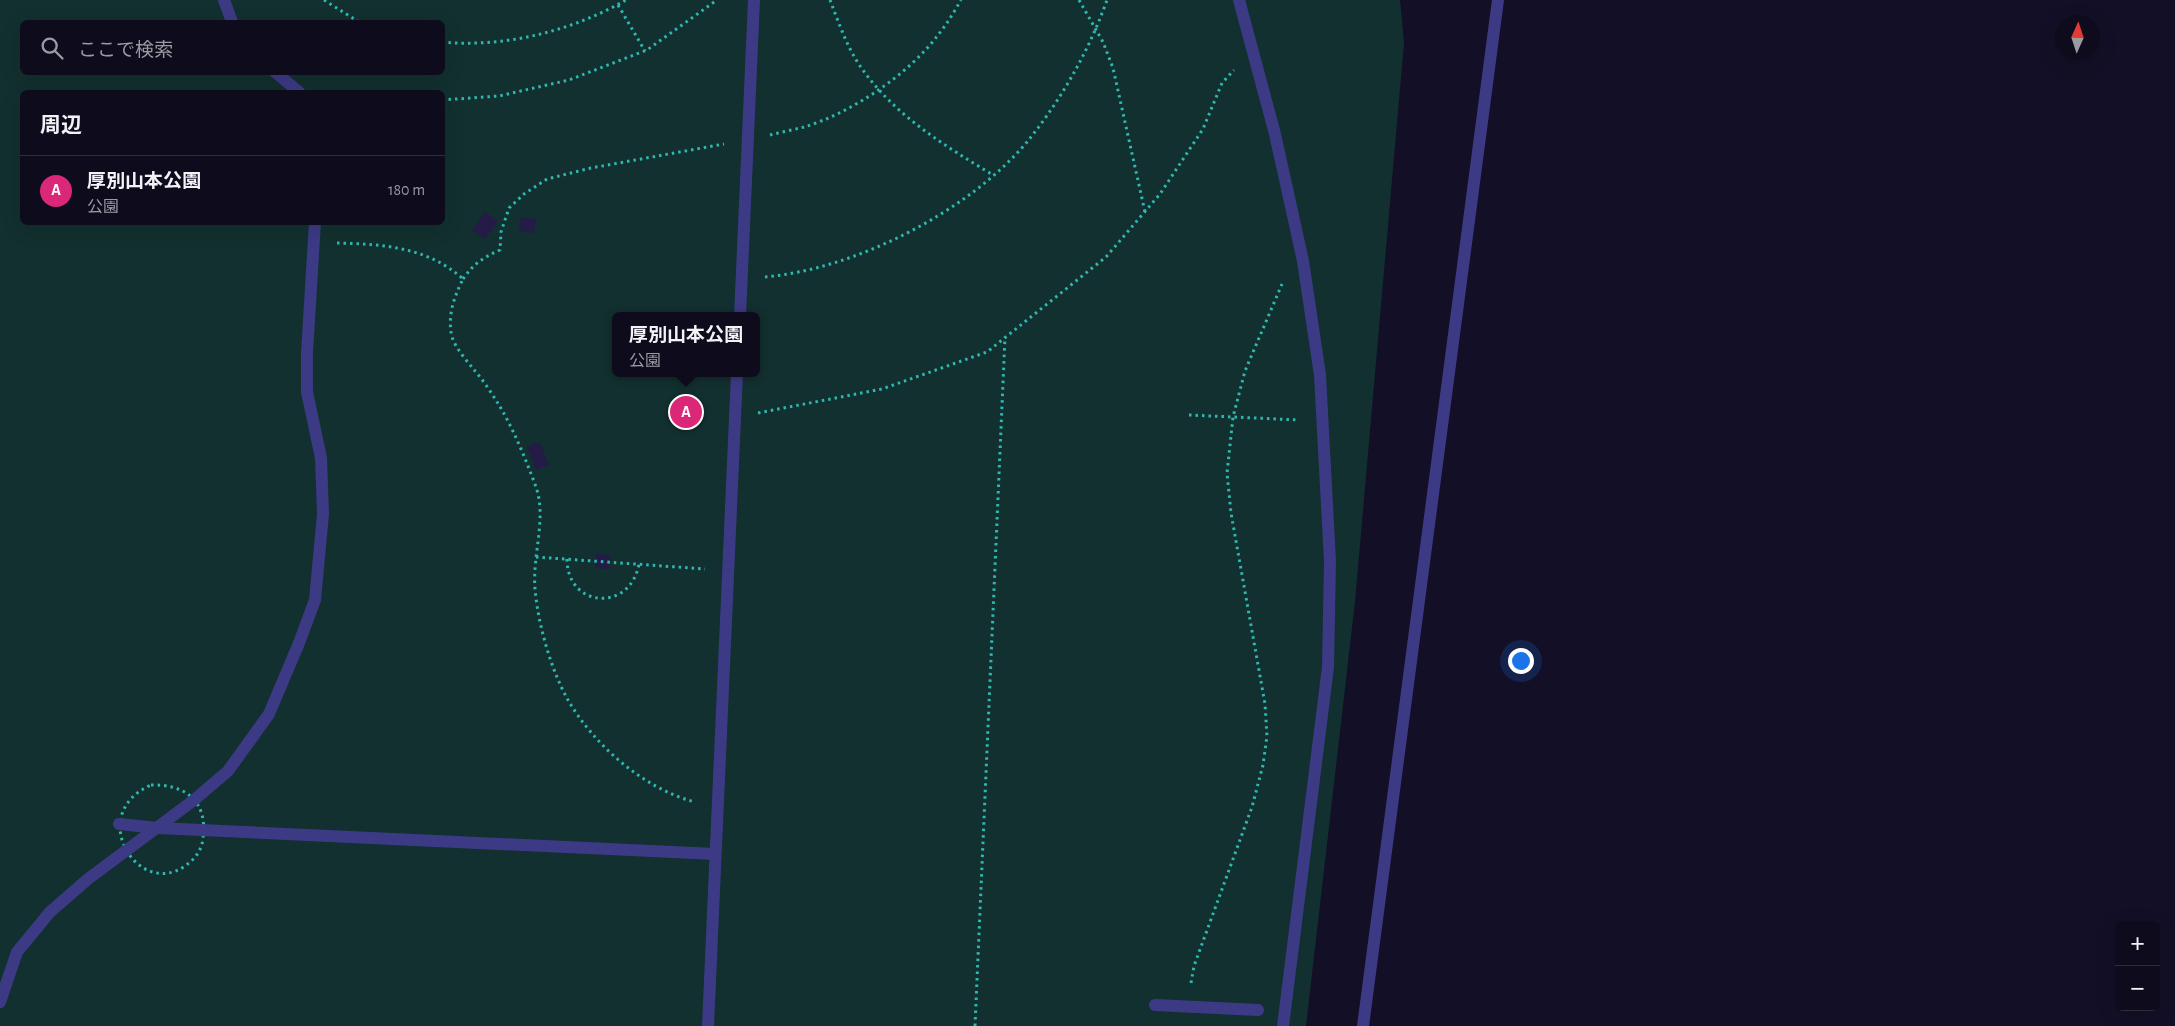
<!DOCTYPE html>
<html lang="ja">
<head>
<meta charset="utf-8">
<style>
	body { margin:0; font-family:"Alegreya Sans","Noto Sans JP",sans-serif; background:#171425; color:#f1f3f6 }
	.controls { position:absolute; right:15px; bottom:15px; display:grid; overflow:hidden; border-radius:8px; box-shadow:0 5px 20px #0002 }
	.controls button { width:45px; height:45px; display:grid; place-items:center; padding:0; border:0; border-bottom:1px solid #2e2b3b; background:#0e0b1c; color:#f1f3f6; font:25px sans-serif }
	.compass { position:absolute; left:2055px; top:15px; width:45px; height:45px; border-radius:50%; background:#0e0b1c; box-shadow:0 5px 20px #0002; rotate:3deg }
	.you { position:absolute; left:1520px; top:660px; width:18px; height:18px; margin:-12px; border:4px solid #fff; border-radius:50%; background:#1a73e8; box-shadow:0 0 0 8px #1a73e833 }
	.badge { display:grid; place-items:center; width:32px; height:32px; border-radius:50%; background:#db2777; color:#fff; font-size:16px; font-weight:700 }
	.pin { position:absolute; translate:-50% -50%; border:2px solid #fff; box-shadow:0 1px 5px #0006 }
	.popup { position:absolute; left:612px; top:312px; width:148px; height:65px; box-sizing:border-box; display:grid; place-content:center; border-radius:8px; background:#0e0b1c; filter:drop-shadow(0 1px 4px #0005); font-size:16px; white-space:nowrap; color:#9b9ba3 }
	.popup b { font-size:19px; color:#f1f3f6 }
	.popup::after { content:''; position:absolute; left:50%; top:100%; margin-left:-10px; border:10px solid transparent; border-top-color:#0e0b1c }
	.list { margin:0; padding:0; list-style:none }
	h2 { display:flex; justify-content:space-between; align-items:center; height:65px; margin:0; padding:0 20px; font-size:21px }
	h2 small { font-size:16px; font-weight:400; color:#9b9ba3 }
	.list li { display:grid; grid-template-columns:32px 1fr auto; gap:15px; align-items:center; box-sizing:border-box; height:70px; padding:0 20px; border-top:1px solid #2e2b3b }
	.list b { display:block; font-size:19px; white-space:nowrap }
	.list p { margin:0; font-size:16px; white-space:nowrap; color:#9b9ba3 }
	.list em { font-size:16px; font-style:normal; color:#9b9ba3 }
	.icon { flex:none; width:28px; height:28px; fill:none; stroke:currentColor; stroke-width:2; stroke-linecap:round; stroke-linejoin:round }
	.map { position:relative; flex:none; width:2175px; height:1026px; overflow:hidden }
	.search { position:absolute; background:#0e0b1c; box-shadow:0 5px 20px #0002; left:20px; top:20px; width:425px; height:55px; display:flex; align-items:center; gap:12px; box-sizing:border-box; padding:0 18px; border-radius:8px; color:#9b9ba3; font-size:19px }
	.panel { position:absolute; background:#0e0b1c; box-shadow:0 5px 20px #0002; left:20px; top:90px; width:425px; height:135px; border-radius:8px }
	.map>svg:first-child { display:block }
	.green { fill:#12302f; fill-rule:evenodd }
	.building { fill:#241b47 }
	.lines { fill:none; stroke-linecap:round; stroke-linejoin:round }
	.path { stroke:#2fb8b0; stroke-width:3; stroke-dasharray:2.5 4; stroke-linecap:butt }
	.minor { stroke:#3d3a85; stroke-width:12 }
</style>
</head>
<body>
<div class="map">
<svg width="2175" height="1026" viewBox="0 0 2175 1026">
	<rect width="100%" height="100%" fill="#130f26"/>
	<path class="green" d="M0,0H1400L1404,43L1355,602L1306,1026H0ZM22,22H442V72H22ZM22,92H442V222H22ZM616,316H756V373H616Z"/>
	<g class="building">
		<path d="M485,212L498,221L485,239L472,230Z"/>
		<path d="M521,217L536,219L534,233L519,231Z"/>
		<path d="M540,442L549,465L536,470L527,447Z"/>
		<path d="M596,554L610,555L609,569L595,568Z"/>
	</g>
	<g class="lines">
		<g class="path">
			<path d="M324,0L359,22"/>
			<path d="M830,0C838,21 846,44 858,63C892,114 942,144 993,175"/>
			<path d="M1079,0L1103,42L1113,68L1145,212"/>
			<path d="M618,5L645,51"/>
			<path d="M442,42C504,48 572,31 626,0"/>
			<path d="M442,100L499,96L569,80L647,50L717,0"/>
			<path d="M770,135C781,132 793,130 804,127C851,113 908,75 938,35C947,24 954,12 961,0"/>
			<path d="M337,243C382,244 428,247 463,279C454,297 447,316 452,337C456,349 467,361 475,371C484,381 492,394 499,405C514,430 526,460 536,487C547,519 532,556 535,589C538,624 551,670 568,700C594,745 644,789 695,802"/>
			<path d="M765,277C855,269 968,212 1027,142C1061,100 1089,51 1107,0"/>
			<path d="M463,279C473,264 484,257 500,250L501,232L509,208L524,194L547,179L591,168L724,144"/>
			<path d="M758,413L882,389L987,352L1106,257L1160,194L1203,129L1222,83L1234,70"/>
			<path d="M1189,415L1299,420"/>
			<path d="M536,557L705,569"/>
			<path d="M567,559C567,608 630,613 639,564"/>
			<path d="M151,785C185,784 208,801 203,838C202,850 195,859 185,866C138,899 85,814 151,785Z"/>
			<path d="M1191,983L1194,966L1252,807L1263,765L1267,736L1265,704L1231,513L1227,473L1233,417L1245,371L1282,284"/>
			<path d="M975,1026L1005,337"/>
		</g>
		<g class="minor">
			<path d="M224,0L232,22"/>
			<path d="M1239,0L1275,134L1303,261L1320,375L1330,561L1328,667L1283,1026"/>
			<path d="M275,72L299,92"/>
			<path d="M740,316L754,0"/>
			<path d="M119,824L158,828L715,854"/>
			<path d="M0,1002L17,952L50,912L88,879L194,800L228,771L269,714L299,643L315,600L323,514L321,458L307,392V353L315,222"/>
			<path d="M1155,1005L1258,1010"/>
			<path d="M708,1026L737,373"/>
			<path d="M1363,1026L1498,0"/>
		</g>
	</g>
</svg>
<div class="controls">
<button>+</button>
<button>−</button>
</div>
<svg class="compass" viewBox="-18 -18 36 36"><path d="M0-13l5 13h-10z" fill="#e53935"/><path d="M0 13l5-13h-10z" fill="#9b9ba3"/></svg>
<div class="you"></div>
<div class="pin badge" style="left:686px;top:412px">A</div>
<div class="popup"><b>厚別山本公園</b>公園</div>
<div class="search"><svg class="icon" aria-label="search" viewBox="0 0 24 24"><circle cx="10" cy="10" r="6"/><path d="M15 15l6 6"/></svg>ここで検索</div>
<section class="panel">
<h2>周辺<small></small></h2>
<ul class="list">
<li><span class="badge">A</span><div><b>厚別山本公園</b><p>公園</p></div><em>180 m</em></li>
</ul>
</section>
</div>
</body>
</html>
